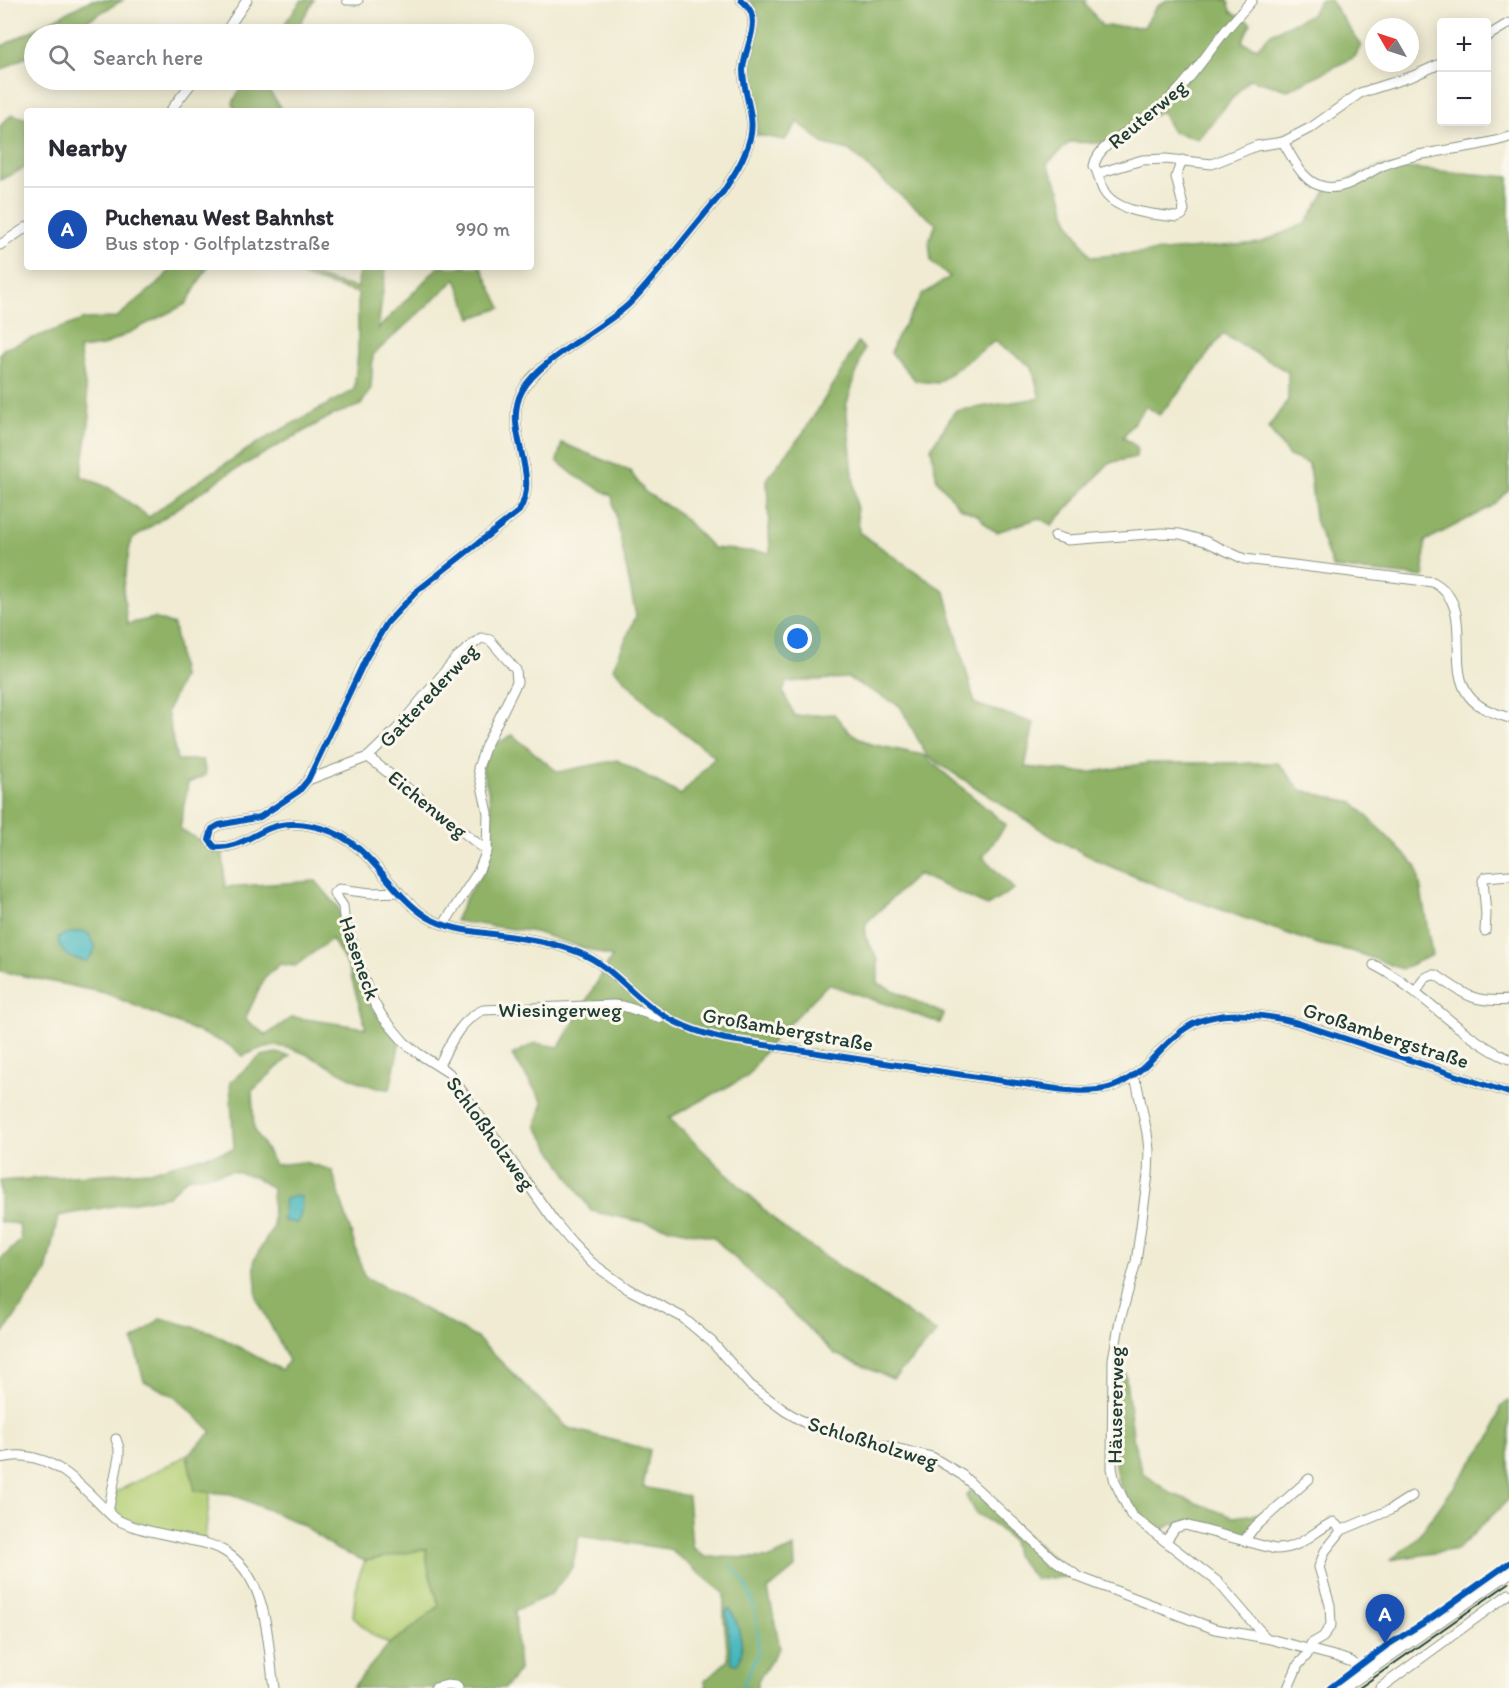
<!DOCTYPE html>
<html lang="en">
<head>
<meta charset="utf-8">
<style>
	body { margin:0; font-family:Itim,sans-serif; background:#f7f7f7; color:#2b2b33 }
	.controls { position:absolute; right:18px; top:18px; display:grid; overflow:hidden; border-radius:6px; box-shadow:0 3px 15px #0003 }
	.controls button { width:54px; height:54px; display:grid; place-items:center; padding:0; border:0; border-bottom:2px solid #e1e1e2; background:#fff; color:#2b2b33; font:30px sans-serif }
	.compass { position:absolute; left:1365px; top:18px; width:54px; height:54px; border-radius:50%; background:#fff; box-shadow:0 3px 15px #0003; rotate:309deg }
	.you { position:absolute; left:798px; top:639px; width:21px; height:21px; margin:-15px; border:4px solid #fff; border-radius:50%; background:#1a73e8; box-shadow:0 0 0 9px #1a73e833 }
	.badge { display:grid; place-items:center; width:39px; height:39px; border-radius:50%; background:#0b8043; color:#fff; font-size:20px; font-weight:700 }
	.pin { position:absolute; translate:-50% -50px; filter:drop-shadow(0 2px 3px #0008) }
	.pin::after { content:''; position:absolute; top:32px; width:21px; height:18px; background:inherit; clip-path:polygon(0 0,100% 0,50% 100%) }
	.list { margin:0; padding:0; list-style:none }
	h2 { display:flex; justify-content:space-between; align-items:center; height:78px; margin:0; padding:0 24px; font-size:26px }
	h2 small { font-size:20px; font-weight:400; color:#7c7c81 }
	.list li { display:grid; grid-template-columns:39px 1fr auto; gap:18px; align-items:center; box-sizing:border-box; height:84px; padding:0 24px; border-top:2px solid #e1e1e2 }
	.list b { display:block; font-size:22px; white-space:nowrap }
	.list p { margin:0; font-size:20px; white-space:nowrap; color:#7c7c81 }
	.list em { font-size:20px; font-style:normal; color:#7c7c81 }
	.icon { flex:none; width:33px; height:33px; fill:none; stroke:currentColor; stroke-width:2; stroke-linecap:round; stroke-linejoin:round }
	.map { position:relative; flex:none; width:1509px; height:1688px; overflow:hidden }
	.search { position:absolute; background:#fff; box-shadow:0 3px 15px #0003; left:24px; top:24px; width:510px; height:66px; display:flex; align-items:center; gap:15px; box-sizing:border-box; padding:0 21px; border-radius:33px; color:#7c7c81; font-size:22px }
	.panel { position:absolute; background:#fff; box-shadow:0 3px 15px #0003; left:24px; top:108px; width:510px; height:162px; border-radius:6px }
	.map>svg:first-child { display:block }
	.green { fill:#b4cf75; stroke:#6a8654; stroke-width:1.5 }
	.forest { fill:#8fb266; stroke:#57784d; stroke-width:1.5; fill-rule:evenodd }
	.water { fill:#47b7bd; stroke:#337a78; stroke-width:1.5 }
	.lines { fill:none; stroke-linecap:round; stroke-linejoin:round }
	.stream { stroke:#47b7bd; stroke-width:2 }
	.minor-casing { stroke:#889483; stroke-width:11 }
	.major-casing { stroke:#889483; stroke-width:14 }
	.minor { stroke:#fff; stroke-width:9 }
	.major { stroke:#fff; stroke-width:12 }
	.rail { stroke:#1f3d34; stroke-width:2 }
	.cycleway-casing { stroke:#fbf7ec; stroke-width:10 }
	.cycleway { stroke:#0057b8; stroke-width:6 }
	.labels { text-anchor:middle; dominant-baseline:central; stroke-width:6; stroke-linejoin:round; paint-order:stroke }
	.street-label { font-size:21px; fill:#1f3d34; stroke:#fbf7ec }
</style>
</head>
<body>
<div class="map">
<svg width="1509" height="1688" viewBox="0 0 1509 1688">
	<rect width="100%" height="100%" fill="#fbf7ec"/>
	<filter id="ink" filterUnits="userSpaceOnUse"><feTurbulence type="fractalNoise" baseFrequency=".0167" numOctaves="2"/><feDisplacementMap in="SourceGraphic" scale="12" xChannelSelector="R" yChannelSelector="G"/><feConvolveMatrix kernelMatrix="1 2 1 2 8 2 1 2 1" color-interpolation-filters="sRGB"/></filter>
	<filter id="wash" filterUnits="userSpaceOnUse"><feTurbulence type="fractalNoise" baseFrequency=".008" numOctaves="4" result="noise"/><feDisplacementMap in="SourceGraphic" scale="24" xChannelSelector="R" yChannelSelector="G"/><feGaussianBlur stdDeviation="1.35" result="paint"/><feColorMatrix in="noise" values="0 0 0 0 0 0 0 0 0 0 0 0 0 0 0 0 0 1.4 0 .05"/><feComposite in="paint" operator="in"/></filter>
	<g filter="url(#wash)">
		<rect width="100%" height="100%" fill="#f0ebd2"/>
		<g class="green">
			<path d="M187,1455L195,1490L210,1492L205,1539C174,1533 138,1531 112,1512L116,1492Z"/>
			<path d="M426,1548L428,1567L439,1606L406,1633L389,1644L370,1633L353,1617L357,1581L365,1561Z"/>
		</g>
		<g class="forest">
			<path d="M91,0H123L64,34H34V52L0,71V47Z"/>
			<path d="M302,0H314L294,34H277Z"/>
			<path d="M748,0H1087L1085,3L1102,26L1144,27L1156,7L1167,0H1228L1231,11L1251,23L1242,42L1257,48L1271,33L1312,14L1320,0H1330L1361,45L1355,57L1288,90L1249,79L1198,139L1173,132L1161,111L1103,143L1070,142L1047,164L1060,190L1068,220L1091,257L1260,243L1306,223L1328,188L1382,166L1509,177V490L1491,507L1425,541L1424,577L1333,568L1315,519L1309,464L1289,456L1268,428L1288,400V372L1223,334L1177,395L1159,415L1146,406L1123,437L1137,447L1136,457L1109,463L1052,525L1039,518L997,532L988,527L979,516L960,508L937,480L931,448L955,411L1040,398L1032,367L995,341L937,383L916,381L891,353L895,340L922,295L950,277L931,261L929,241L936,224L896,192L849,150L824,144L798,122L785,140L757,135L756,109L749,85L750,61L760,20L755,6Z"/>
			<path d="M244,80H267L265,85L283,111H235L233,103Z"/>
			<path d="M12,114L27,119V167L0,180V126Z"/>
			<path d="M172,267H208L186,304L103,346L79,349L90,416L81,476L109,488L149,517L181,493L259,442L354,390L358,353V293L309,279L284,267C305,267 306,272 325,279C336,283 347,285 358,288L359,267H386L378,329L438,267H481L501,308L471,318L456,279L373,355L371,388L361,405L333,415L231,472L131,540L123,588L127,624L154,618L174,625L182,677L167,712L177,760H203L206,775L188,783L180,829L223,854L225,887L316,881L338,907L368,1003L389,1030L400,1041L390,1089C345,1088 307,1039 265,1047C258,1049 250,1053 243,1056L227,1044L105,993L0,971V354L3,349L85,319L116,318L162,280ZM332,939L348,966L366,1028L292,1017L266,1035L245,1019L265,977L280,964L295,966Z"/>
			<path d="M858,342L864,349L846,406L859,532L945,592L975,704L1034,723L1025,767L1087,773L1148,763H1278L1301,790L1354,803L1417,867L1432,955L1402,969L1352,951L1317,944L1180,895L1100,862L1051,836L927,756L900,706L848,678L787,682L783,692L795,716L834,714L849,732L870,744L923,755L1006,825L983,857L1014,889L987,906L918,874L866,923L865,936L878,960V983L944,1014L940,1023L828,984L768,1046L748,1076L669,1118L782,1227L937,1333L893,1379L835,1354L713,1237L591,1211L536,1126L543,1102L512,1055L535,1043L559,1047L612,957L535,932L455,921L468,894L486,868L493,837L489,794L482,768L490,748L512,735L558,772L617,760L681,795L715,757L658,713L613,668L636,616L612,496L574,475L557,461L562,443L630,471L645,492L680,514L713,548L770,553L767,478L803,433L832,387Z"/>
			<path d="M276,1053L290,1056L252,1091L254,1129L275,1165L304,1162L332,1170L364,1276L477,1338L568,1428L650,1450L643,1487L688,1496L692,1547L705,1557L771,1558L794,1547L795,1568L768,1590L780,1647L757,1682V1688H706L705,1681L728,1660L724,1618V1593L669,1549L579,1536L572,1568L550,1595L515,1611L519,1670L505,1688H352L389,1644L406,1633L439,1606L428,1567L426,1549L365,1561L336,1549L301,1524L231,1494L195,1491L187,1455L212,1432L176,1397L144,1381L133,1341L161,1318L211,1332L281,1370L289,1361L257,1299L254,1260L273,1227L272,1189L255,1177L231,1171L187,1178L168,1196L58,1216L46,1272L0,1338V1260L21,1240L19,1224L0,1222V1181L150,1171L234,1149L230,1082L261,1056Z"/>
			<path d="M1116,1370L1125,1372L1134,1443L1143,1473L1170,1493L1233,1517L1265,1513L1243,1536L1186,1521L1172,1524L1161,1531L1134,1513L1118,1481L1115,1465L1117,1421Z"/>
			<path d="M1509,1401V1499L1458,1549L1390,1560L1415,1541L1494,1432L1500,1407Z"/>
			<path d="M972,1489L1072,1574L1067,1577L1035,1579L1015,1555L1012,1541L992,1523L975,1513L966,1496Z"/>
		</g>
		<g class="water">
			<path d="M83,931L88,933L95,946L94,952L87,961C71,959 60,955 58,938L65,934Z"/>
			<path d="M296,1196L301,1197C302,1206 302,1215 297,1223L283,1221L285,1199Z"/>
			<path d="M730,1609C737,1621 748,1652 737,1664L732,1663L726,1611Z"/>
		</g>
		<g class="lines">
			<path class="stream" d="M730,1564L745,1583L752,1599L758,1632V1653L742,1688"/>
		</g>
	</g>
	<g filter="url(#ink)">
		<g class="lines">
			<defs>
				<g id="minor">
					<path d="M347,0H358"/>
					<path d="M741,0C746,4 750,8 752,15C756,33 744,51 743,70C743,93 756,117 750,138C745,158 734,175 723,192C706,212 690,232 673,253C659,270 645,289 628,305C600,331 539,359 522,391C501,430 542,473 519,511L417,591L387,623L366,658L308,780L299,791L260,817L219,825L212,829L209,840L215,847C237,849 252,835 270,828C288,821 306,824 324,829C371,843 388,892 427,917C447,929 470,931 493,934C522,938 555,942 582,954C609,965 627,989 650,1006C673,1024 697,1032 725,1039L1057,1089C1100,1094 1121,1091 1152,1059C1163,1048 1173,1036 1186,1028C1216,1008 1265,1014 1298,1023L1509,1093"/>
					<path d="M224,34L247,0"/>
					<path d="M1486,37L1509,23"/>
					<path d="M170,111L194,80"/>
					<path d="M1283,142L1312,127L1360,93L1413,76L1442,63"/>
					<path d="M1182,160L1176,177L1184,210L1182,215L1177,217C1155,215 1118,212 1105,193C1099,184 1100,175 1094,166C1098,143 1132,131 1148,118C1179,95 1199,65 1222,35C1231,23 1242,12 1252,0"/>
					<path d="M1099,173L1142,160L1166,159L1212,164L1256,146L1283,142C1294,159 1302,183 1325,187C1346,191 1366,173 1384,165C1424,149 1468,151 1509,137"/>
					<path d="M0,245L27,227"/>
					<path d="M1055,536L1068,540L1162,533L1180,534L1205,541L1244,559L1433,582C1477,606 1444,664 1469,696C1479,709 1495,713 1509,718"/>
					<path d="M368,757L487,851"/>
					<path d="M308,780L368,757L397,729L456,658L481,638L490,640L516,670L517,682L486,745L478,768L488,813L487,851L478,872L444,924"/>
					<path d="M399,892L371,893L339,889L334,893L343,906L344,917L369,994L382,1016L404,1042L419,1054L449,1073L554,1221L570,1240L592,1263L628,1289L682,1317L712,1342L750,1385L785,1411L807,1424L825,1431L932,1457L962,1475L1053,1559L1079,1577L1215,1629L1266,1638L1338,1657L1352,1662L1362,1673"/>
					<path d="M1485,931L1486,914L1483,880L1486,877L1509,875"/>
					<path d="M1374,965C1423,990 1459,1037 1509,1059"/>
					<path d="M1416,992C1421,983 1425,974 1436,975C1464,994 1472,1003 1509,1000"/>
					<path d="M439,1065C450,1044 460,1020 483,1010L613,1005L623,1006L661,1018"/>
					<path d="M1132,1078L1137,1085L1147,1133L1149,1150L1148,1175L1136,1262L1120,1320L1113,1359L1112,1468L1115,1482L1131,1515L1218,1582L1266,1638"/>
					<path d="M0,1458C8,1457 16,1455 23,1456C62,1459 87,1493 114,1518C137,1531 163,1533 189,1540C200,1542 213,1544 224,1551C269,1578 267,1641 274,1688"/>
					<path d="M108,1512L119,1457V1448L116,1439"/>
					<path d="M1245,1540L1252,1530L1309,1479"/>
					<path d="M1166,1541L1175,1528L1185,1525L1275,1549C1301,1549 1311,1533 1333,1522L1342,1530"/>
					<path d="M435,1688L447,1685L456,1686L458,1688"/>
					<path d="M1288,1688L1298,1665L1307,1655L1311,1644L1323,1637L1331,1625L1330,1605L1319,1567L1325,1551L1342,1530L1390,1510L1412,1496"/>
					<path d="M1380,1688L1509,1594"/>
				</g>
				<path id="major" d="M1342,1688L1509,1572"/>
			</defs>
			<use href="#minor" class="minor-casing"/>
			<use href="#major" class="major-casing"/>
			<use href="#minor" class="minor"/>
			<use href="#major" class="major"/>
			<path class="rail" d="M1359,1688L1509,1583"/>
			<defs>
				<g id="cycleway">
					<path d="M741,0C746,4 750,8 752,15C756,33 744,51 743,70C743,93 756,117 750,138C745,158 734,175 723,192C706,212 690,232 673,253C659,270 645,289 628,305C600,331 539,359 522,391C501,430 542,473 519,511L417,591L387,623L366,658L308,780L299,791L260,817L219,825L212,829L209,840L215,847C237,849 252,835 270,828C288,821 306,824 324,829C371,843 388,892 427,917C447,929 470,931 493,934C522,938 555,942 582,954C609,965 627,989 650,1006C673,1024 697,1032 725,1039L1057,1089C1100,1094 1121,1091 1152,1059C1163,1048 1173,1036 1186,1028C1216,1008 1265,1014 1298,1023L1509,1093"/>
					<path d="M1330,1688L1386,1646L1430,1619L1509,1563"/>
				</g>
			</defs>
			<use href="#cycleway" class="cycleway-casing"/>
			<use href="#cycleway" class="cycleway"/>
		</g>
	</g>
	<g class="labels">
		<g class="street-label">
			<text transform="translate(1147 114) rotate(-40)">Reuterweg</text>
			<text transform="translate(428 695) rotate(-47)">Gatterederweg</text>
			<text transform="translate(428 804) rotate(39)">Eichenweg</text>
			<text transform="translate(360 958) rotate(71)">Haseneck</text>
			<text x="560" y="1009">Wiesingerweg</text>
			<text transform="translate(788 1029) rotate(10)">Großambergstraße</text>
			<text transform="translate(1386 1035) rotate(18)">Großambergstraße</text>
			<text transform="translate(491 1133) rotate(54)">Schloßholzweg</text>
			<text transform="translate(1115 1405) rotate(-89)">Häusererweg</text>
			<text transform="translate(873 1442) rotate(17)">Schloßholzweg</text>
		</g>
	</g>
</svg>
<div class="controls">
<button>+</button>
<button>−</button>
</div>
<svg class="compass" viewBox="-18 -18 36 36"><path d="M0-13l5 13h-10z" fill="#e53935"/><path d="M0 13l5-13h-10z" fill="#7c7c81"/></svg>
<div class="you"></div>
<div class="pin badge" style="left:1385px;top:1644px;background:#1a4fb4">A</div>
<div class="search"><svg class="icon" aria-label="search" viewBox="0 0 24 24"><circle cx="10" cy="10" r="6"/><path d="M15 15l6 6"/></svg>Search here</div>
<section class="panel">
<h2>Nearby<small></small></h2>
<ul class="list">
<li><span class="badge" style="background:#1a4fb4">A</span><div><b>Puchenau West Bahnhst</b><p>Bus stop · Golfplatzstraße</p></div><em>990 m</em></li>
</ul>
</section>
</div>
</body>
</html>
